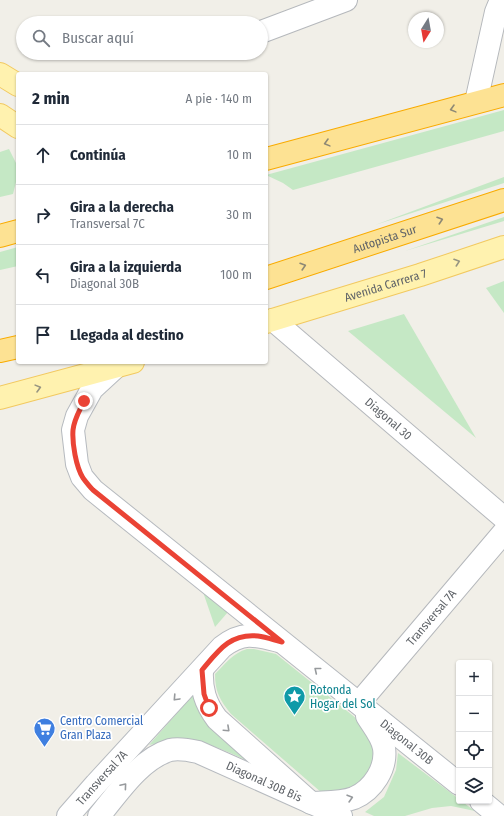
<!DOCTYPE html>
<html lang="es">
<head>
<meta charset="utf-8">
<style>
	body { margin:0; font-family:"Fira Sans Condensed",sans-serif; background:#f6f6f7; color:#1f2937 }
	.controls { position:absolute; right:12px; bottom:12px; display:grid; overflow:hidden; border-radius:4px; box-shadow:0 1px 3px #0004 }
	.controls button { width:36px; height:36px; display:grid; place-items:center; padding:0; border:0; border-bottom:1px solid #e0e1e3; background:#fff; color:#1f2937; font:20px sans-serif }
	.compass { position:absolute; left:408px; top:12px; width:36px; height:36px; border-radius:50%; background:#fff; box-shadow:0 1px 3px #0004; rotate:191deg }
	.stop { position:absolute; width:12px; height:12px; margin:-9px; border:3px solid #ea4335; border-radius:50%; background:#fff }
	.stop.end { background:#ea4335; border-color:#fff; box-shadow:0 1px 4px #0008 }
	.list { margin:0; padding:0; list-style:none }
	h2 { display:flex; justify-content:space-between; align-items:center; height:52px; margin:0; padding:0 16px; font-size:17px }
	h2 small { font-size:13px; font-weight:400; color:#747a83 }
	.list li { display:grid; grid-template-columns:26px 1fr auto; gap:12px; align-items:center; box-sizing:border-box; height:60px; padding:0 16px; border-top:1px solid #e0e1e3 }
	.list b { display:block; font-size:15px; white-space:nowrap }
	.list p { margin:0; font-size:13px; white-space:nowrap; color:#747a83 }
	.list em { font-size:13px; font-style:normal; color:#747a83 }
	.icon { flex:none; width:22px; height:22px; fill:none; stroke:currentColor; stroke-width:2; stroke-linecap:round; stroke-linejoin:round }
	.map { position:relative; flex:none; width:504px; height:816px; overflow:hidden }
	.search { position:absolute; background:#fff; box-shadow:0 1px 3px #0004; left:16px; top:16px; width:252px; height:44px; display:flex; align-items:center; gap:10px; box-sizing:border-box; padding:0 14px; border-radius:22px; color:#747a83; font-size:15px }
	.panel { position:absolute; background:#fff; box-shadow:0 1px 3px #0004; left:16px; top:72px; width:252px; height:292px; border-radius:4px }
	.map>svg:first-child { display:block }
	.green { fill:#c5e8c5 }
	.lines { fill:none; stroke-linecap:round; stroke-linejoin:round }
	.street-casing { stroke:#b5b8bc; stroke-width:24 }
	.secondary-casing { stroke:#b6babf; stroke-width:24 }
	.primary-casing { stroke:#f2c960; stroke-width:24 }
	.highway-casing { stroke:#f9ab00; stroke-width:24 }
	.street { stroke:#fff; stroke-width:22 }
	.secondary { stroke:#fff; stroke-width:22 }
	.primary { stroke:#fff2af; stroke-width:22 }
	.highway { stroke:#fde293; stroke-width:22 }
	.oneway { stroke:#8e8975 }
	.oneway2 { stroke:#979581 }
	.oneway3 { stroke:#979a9d }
	.route { stroke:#ea4335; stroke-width:5 }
	.labels { text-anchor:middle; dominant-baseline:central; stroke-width:3.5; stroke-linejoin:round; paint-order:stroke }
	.street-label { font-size:12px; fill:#5f6368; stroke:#fff }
	.culture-label { font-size:12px; fill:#0d838f; stroke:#fff; text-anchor:start }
	.shop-label { font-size:12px; fill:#366cbe; stroke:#fff; text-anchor:start }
</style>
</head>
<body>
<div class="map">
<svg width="504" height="816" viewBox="0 0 504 816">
	<rect width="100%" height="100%" fill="#f1efe8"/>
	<g class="green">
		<path d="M504,110V131L293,190L283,183L266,175Z"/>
		<path d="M9,149L17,165L16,182L13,194L0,197V152Z"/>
		<path d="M504,177V183L375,225Z"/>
		<path d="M504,217V221L405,251Z"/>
		<path d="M18,247V266L0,270V252Z"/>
		<path d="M504,281V313L486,288Z"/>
		<path d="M404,314L476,438L348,331Z"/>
		<path d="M203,592L228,612L215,627Z"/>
		<path d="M247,649H254L276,654L362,723L376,750L372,773L350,791L322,793L231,714C220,700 215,692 215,674C225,664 233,653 247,649Z"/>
		<path d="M193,695L202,716L250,762C228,752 205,740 180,740C170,740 159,743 149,745Z"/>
		<path d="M398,753L459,799V801H461L475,811L451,806L432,808L405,816H374L365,812L384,797L396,770Z"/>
	</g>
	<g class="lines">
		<defs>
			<g id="street">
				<path d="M261,32L346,0"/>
				<path d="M476,102L496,12L501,0"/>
				<path id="s1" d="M273,320L504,518"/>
				<path id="s2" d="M359,703L504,532"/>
			</g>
			<g id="secondary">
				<path id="s3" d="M117,366L92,389L77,416L73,430L77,464L82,477L93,490L459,784"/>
				<path d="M202,670C201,689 205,703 217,719L311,803C325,802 341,803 354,798C373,790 387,768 384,748C382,736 373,726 367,716"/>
				<path d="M481,801L499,816"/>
				<path id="s4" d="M68,816L96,784L222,647C243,631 255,635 279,641"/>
				<path id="s5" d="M99,816C118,793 140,759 170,750C179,748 189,750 198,752L341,816"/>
			</g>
			<g id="primary">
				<path d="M0,74L18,85"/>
				<path d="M0,115L18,127"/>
				<path id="s6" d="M266,322L420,275L504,247"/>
				<path d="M0,398L133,362"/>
			</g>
			<g id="highway">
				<path d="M266,159L504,95"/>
				<path d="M0,236L18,231"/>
				<path id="s7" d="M266,278L504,200"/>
				<path d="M0,351L18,347"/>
			</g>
		</defs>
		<use href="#street" class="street-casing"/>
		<use href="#secondary" class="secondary-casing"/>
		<use href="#primary" class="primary-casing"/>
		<use href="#highway" class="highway-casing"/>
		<use href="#street" class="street"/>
		<use href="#secondary" class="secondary"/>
		<use href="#primary" class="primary"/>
		<use href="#highway" class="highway"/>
	</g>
	<defs><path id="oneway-chevron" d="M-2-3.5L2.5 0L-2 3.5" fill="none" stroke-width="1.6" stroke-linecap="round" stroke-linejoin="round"/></defs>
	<g class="oneway">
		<use href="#oneway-chevron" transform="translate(453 109) rotate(165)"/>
		<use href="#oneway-chevron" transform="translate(327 143) rotate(165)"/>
		<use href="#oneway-chevron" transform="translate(440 220) rotate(-18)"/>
		<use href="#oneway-chevron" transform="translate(303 266) rotate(-17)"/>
	</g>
	<g class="oneway2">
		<use href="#oneway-chevron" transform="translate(457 262) rotate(-19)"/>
		<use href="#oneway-chevron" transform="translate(38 388) rotate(-15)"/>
	</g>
	<g class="oneway3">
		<use href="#oneway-chevron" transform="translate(317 670) rotate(-141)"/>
		<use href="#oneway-chevron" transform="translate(176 698) rotate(133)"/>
		<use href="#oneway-chevron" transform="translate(227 729) rotate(43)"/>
		<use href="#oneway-chevron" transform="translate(124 786) rotate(-50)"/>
		<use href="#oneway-chevron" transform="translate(350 798) rotate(-16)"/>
	</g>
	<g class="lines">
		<path class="route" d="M84,401C80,410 74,419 73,430C72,443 76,467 83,478C86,482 89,486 93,490L282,642C274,640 266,637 258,636C230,633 218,651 202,670L204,694L209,708"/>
	</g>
	<defs>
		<symbol id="sight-pin" viewBox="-11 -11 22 30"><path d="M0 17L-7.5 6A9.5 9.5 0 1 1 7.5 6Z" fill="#0f9aa8" stroke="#fff"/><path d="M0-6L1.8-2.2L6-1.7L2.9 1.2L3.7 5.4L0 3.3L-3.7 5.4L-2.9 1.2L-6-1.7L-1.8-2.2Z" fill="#fff"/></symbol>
		<symbol id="supermarket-pin" viewBox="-11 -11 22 30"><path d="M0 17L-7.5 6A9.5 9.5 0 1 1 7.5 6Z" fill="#3f7fe0" stroke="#fff"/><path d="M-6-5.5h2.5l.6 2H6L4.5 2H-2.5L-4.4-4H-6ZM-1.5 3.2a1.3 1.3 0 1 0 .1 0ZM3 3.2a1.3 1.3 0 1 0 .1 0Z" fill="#fff"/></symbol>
	</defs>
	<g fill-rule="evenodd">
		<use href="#sight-pin" x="282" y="684" width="25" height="34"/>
		<use href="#supermarket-pin" x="32" y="716" width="25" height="34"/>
	</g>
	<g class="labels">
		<g class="street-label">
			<text stroke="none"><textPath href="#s7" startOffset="125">Autopista Sur</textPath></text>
			<text stroke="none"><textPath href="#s6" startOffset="125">Avenida Carrera 7</textPath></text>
			<text stroke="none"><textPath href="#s1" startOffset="152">Diagonal 30</textPath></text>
			<text stroke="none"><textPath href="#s2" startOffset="112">Transversal 7A</textPath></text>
			<text stroke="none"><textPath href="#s3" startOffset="547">Diagonal 30B</textPath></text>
			<text stroke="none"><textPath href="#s4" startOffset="51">Transversal 7A</textPath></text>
			<text stroke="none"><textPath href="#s5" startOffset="199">Diagonal 30B Bis</textPath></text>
		</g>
		<g class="culture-label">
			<text x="310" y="690">Rotonda<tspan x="310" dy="14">Hogar del Sol</tspan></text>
		</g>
		<g class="shop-label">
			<text x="60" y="721">Centro Comercial<tspan x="60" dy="14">Gran Plaza</tspan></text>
		</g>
	</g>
</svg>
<div class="controls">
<button>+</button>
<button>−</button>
<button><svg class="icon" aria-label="locate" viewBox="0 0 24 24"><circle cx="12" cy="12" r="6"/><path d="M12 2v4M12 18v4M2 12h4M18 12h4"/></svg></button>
<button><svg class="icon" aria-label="layers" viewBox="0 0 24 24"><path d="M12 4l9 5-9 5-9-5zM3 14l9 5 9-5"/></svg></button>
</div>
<svg class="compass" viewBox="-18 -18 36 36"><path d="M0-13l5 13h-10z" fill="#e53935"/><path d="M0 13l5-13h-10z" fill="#747a83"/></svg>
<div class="stop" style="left:209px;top:708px"></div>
<div class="stop end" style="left:84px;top:401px"></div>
<div class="search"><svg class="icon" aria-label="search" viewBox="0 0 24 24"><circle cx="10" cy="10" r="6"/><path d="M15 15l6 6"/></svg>Buscar aquí</div>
<section class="panel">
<h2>2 min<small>A pie · 140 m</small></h2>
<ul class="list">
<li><svg class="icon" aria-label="ahead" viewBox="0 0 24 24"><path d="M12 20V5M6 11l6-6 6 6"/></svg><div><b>Continúa</b></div><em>10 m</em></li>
<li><svg class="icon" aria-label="right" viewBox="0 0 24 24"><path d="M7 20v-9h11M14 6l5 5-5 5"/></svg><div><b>Gira a la derecha</b><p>Transversal 7C</p></div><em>30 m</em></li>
<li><svg class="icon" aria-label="left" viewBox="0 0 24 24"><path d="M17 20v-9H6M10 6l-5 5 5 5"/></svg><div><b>Gira a la izquierda</b><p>Diagonal 30B</p></div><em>100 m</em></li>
<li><svg class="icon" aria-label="arrive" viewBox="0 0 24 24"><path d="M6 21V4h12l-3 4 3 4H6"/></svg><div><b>Llegada al destino</b></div></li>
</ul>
</section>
</div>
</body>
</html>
